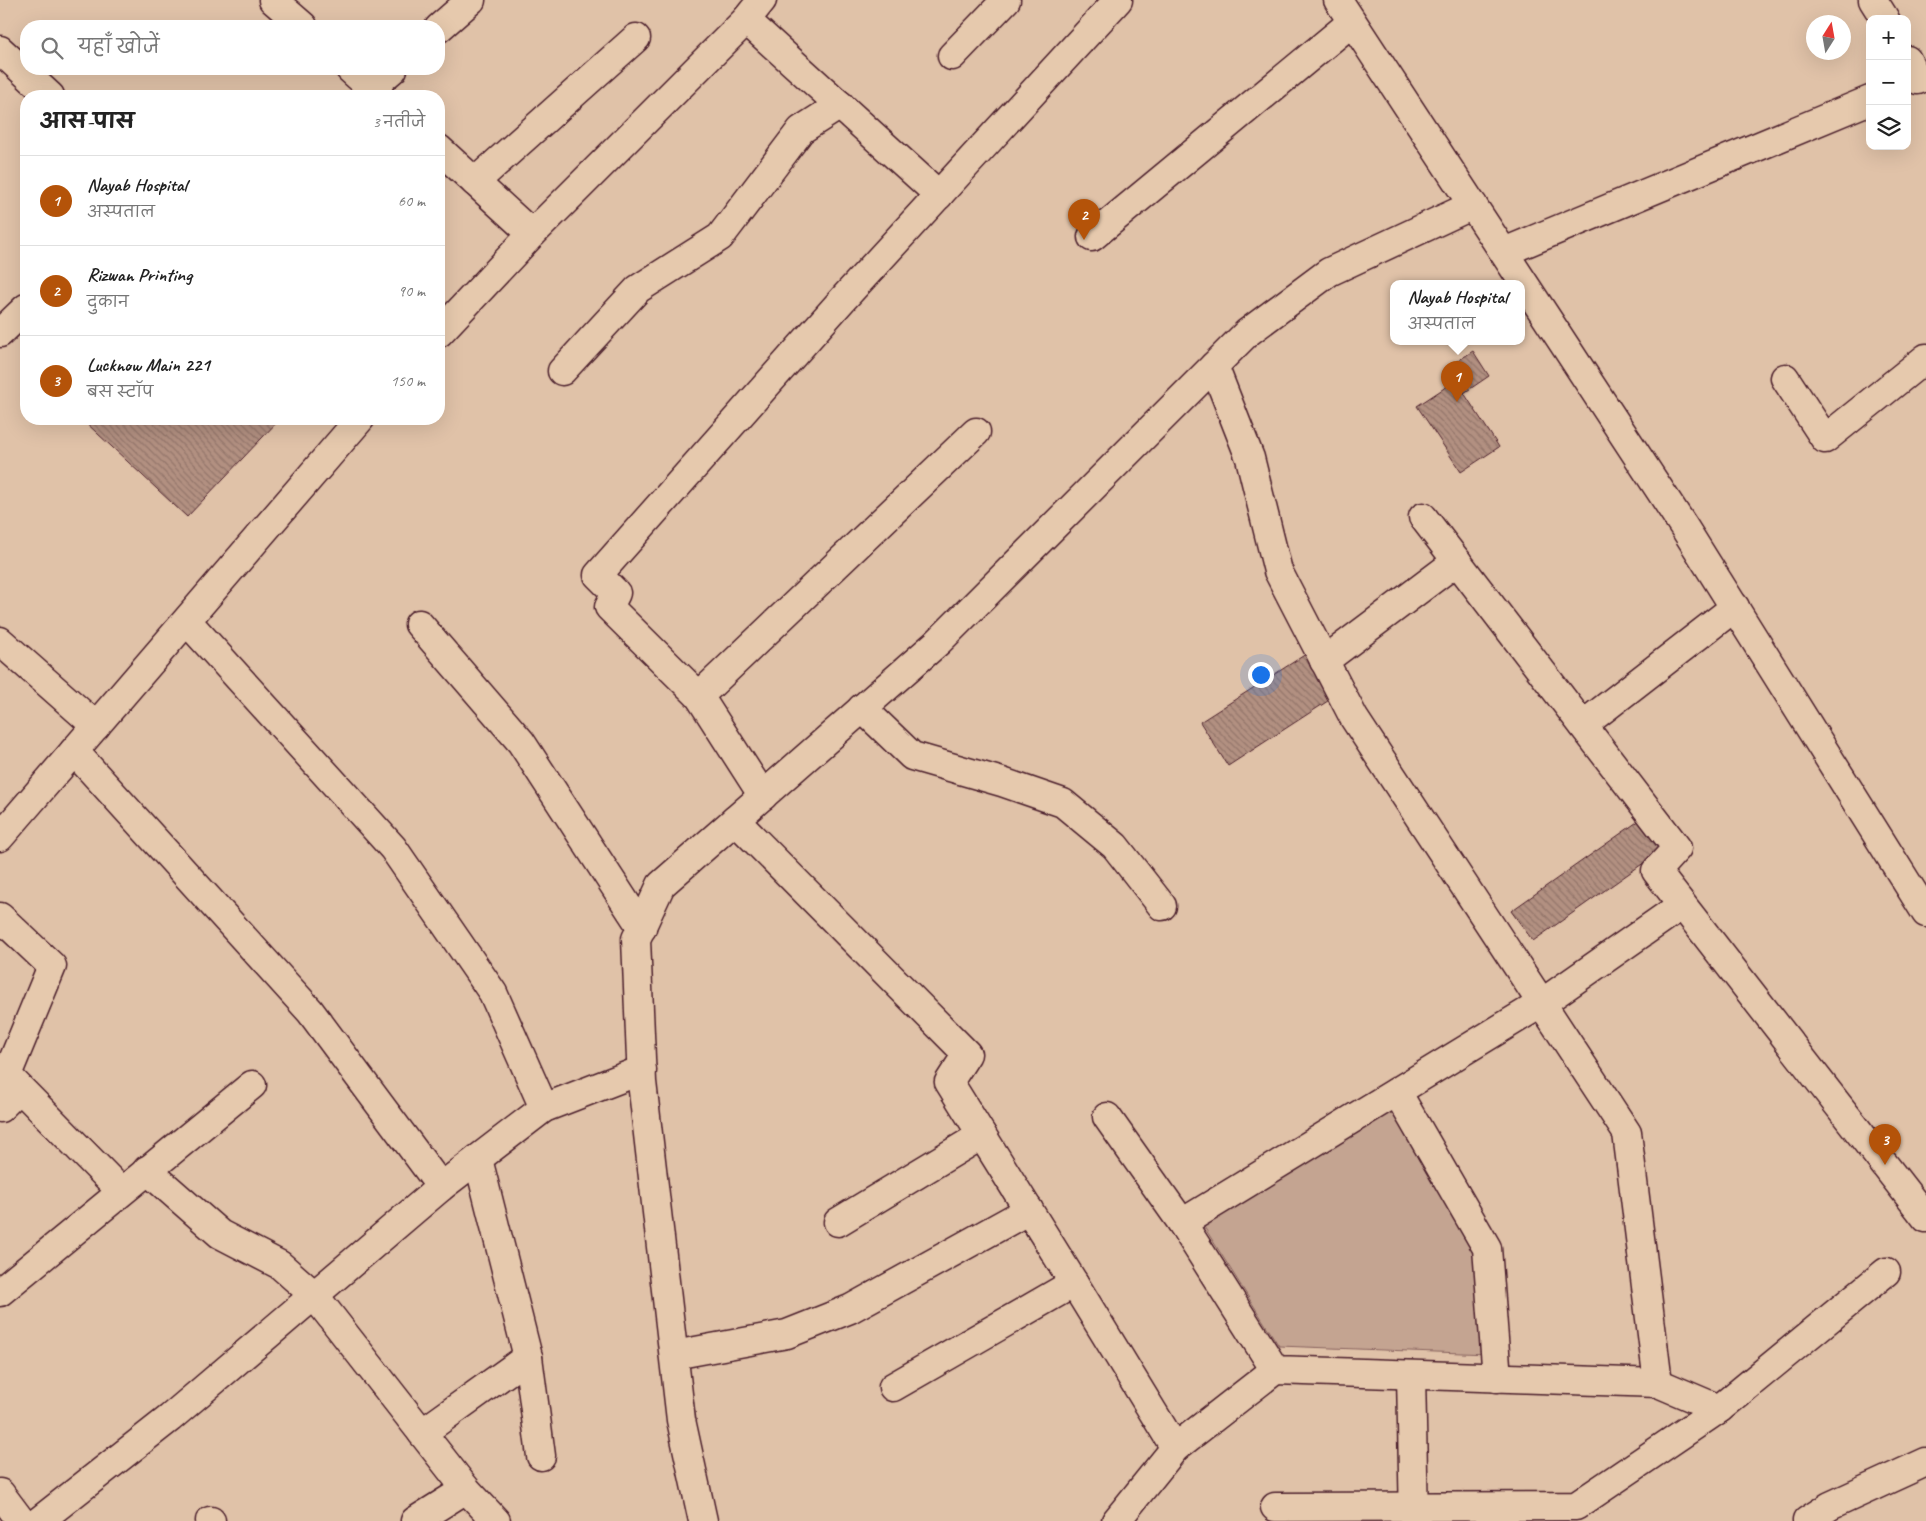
<!DOCTYPE html>
<html lang="hi">
<head>
<meta charset="utf-8">
<style>
	body { margin:0; font-family:Caveat,"Playpen Sans Deva",sans-serif; background:#f6f6f6; color:#222 }
	.controls { position:absolute; right:15px; top:15px; display:grid; overflow:hidden; border-radius:10px; box-shadow:0 5px 20px #0002 }
	.controls button { width:45px; height:45px; display:grid; place-items:center; padding:0; border:0; border-bottom:1px solid #e0e0e0; background:#fff; color:#222; font:25px sans-serif }
	.compass { position:absolute; left:1806px; top:15px; width:45px; height:45px; border-radius:50%; background:#fff; box-shadow:0 5px 20px #0002; rotate:11deg }
	.you { position:absolute; left:1260px; top:674px; width:18px; height:18px; margin:-12px; border:4px solid #fff; border-radius:50%; background:#1a73e8; box-shadow:0 0 0 8px #1a73e833 }
	.badge { display:grid; place-items:center; width:32px; height:32px; border-radius:50%; background:#b45309; color:#fff; font-size:16px; font-weight:700 }
	.pin { position:absolute; translate:-50% -41px; filter:drop-shadow(0 1px 2px #0008) }
	.pin::after { content:''; position:absolute; top:26px; width:18px; height:15px; background:inherit; clip-path:polygon(0 0,100% 0,50% 100%) }
	.popup { position:absolute; left:1390px; top:280px; width:135px; height:65px; box-sizing:border-box; display:grid; place-content:center; border-radius:10px; background:#fff; filter:drop-shadow(0 1px 4px #0005); font-size:16px; white-space:nowrap; color:#767676 }
	.popup b { font-size:19px; color:#222 }
	.popup::after { content:''; position:absolute; left:50%; top:100%; margin-left:-10px; border:10px solid transparent; border-top-color:#fff }
	.list { margin:0; padding:0; list-style:none }
	h2 { display:flex; justify-content:space-between; align-items:center; height:65px; margin:0; padding:0 20px; font-size:21px }
	h2 small { font-size:16px; font-weight:400; color:#767676 }
	.list li { display:grid; grid-template-columns:32px 1fr auto; gap:15px; align-items:center; box-sizing:border-box; height:90px; padding:0 20px; border-top:1px solid #e0e0e0 }
	.list b { display:block; font-size:19px; white-space:nowrap }
	.list p { margin:0; font-size:16px; white-space:nowrap; color:#767676 }
	.list em { font-size:16px; font-style:normal; color:#767676 }
	.icon { flex:none; width:28px; height:28px; fill:none; stroke:currentColor; stroke-width:2; stroke-linecap:round; stroke-linejoin:round }
	.map { position:relative; flex:none; width:1926px; height:1521px; overflow:hidden }
	.search { position:absolute; background:#fff; box-shadow:0 5px 20px #0002; left:20px; top:20px; width:425px; height:55px; display:flex; align-items:center; gap:12px; box-sizing:border-box; padding:0 18px; border-radius:20px; color:#767676; font-size:19px }
	.panel { position:absolute; background:#fff; box-shadow:0 5px 20px #0002; left:20px; top:90px; width:425px; height:335px; border-radius:20px }
	.map>svg:first-child { display:block }
	.park { fill:#c4a491; stroke:#87625e }
	.building { fill:url(#building-back-hatch); stroke:#4a1f2b }
	.lines { fill:none; stroke-linecap:round; stroke-linejoin:round }
	.minor-casing { stroke:#4a1f2b; stroke-width:31 }
	.minor { stroke:#e6c9ad; stroke-width:28 }
</style>
</head>
<body>
<div class="map">
<svg width="1926" height="1521" viewBox="0 0 1926 1521">
	<defs>
		<pattern id="building-back-hatch" width="6" height="6" patternUnits="userSpaceOnUse" patternTransform="scale(1.25)"><rect width="6" height="6" fill="#b29081"/><path d="M-1 5l2 2M0 0l6 6M5-1l2 2" fill="none" stroke="#93756a"/></pattern>
	</defs>
	<rect width="100%" height="100%" fill="#e0c2a8"/>
	<filter id="ink" filterUnits="userSpaceOnUse"><feTurbulence type="fractalNoise" baseFrequency=".02" numOctaves="2"/><feDisplacementMap in="SourceGraphic" scale="10" xChannelSelector="R" yChannelSelector="G"/><feConvolveMatrix kernelMatrix="1 2 1 2 8 2 1 2 1" color-interpolation-filters="sRGB"/></filter>
	<g filter="url(#ink)">
		<path class="park" d="M1393,1110L1476,1254L1488,1354L1279,1346L1201,1222Z"/>
		<g class="building">
			<path d="M1473,351L1489,376L1464,393L1499,447L1461,472L1417,406L1455,381L1447,368Z"/>
			<path d="M82,419H280L187,517Z"/>
			<path d="M1306,654L1334,697L1228,766L1200,722Z"/>
			<path d="M1640,820L1662,850L1533,941L1511,911Z"/>
		</g>
		<g class="lines">
			<defs>
				<g id="minor">
					<path d="M273,0L303,26"/>
					<path d="M1338,0L1684,527L1926,913"/>
					<path d="M1873,0L1885,19"/>
					<path d="M746,20L762,0"/>
					<path d="M439,28L471,0"/>
					<path d="M0,50L50,96"/>
					<path d="M952,56L1006,0"/>
					<path d="M1907,60L1918,80"/>
					<path d="M350,69L380,96"/>
					<path d="M371,88L393,69"/>
					<path d="M439,149L532,234"/>
					<path d="M475,182L636,38"/>
					<path d="M1092,237L1352,22"/>
					<path d="M1504,252L1870,100"/>
					<path d="M0,333L26,308"/>
					<path d="M439,333L532,234L746,20L939,195"/>
					<path d="M1214,366L1250,458L1278,571L1354,718L1627,1133L1658,1383"/>
					<path d="M562,371L638,289L720,237L801,130L840,105"/>
					<path d="M1785,378L1825,439L1926,358"/>
					<path d="M1423,517L1677,848L1656,871L1926,1218"/>
					<path d="M187,621L393,848L493,993L544,1108"/>
					<path d="M419,624L521,742L642,928"/>
					<path d="M0,641L96,726"/>
					<path d="M1324,661L1457,561"/>
					<path d="M699,696L976,432"/>
					<path d="M862,708L912,756L1002,782L1063,803L1115,846L1162,906"/>
					<path d="M1583,725L1735,607"/>
					<path d="M74,751L310,1011L441,1187"/>
					<path d="M763,796L699,696L609,607L616,593L598,575L843,299L1118,0"/>
					<path d="M735,820L967,1054L949,1082L1074,1283L1175,1448"/>
					<path d="M0,837L360,419"/>
					<path d="M0,917L52,966L7,1075L121,1191"/>
					<path d="M1397,1092L1487,1248L1497,1378"/>
					<path d="M0,1108L19,1089"/>
					<path d="M1107,1117L1182,1223L1275,1370L1658,1383L1719,1409L1886,1272"/>
					<path d="M478,1159L528,1357L541,1456"/>
					<path d="M147,1170L220,1234L280,1265L314,1295L466,1489L496,1521"/>
					<path d="M838,1222L982,1135"/>
					<path d="M1182,1223L1542,1003L1682,905"/>
					<path d="M0,1292L252,1085"/>
					<path d="M674,1355L787,1334L850,1309L1029,1210"/>
					<path d="M1411,1375L1414,1521"/>
					<path d="M893,1387L1074,1283"/>
					<path d="M422,1433L528,1357"/>
					<path d="M0,1493L21,1521"/>
					<path d="M1275,1507L1576,1506L1719,1409"/>
					<path d="M39,1521L170,1418L441,1187L544,1108L642,1070"/>
					<path d="M210,1521H211"/>
					<path d="M415,1521L466,1489"/>
					<path d="M703,1521L681,1420L642,1082L636,939L661,885L938,642L1247,333L1329,272L1473,205"/>
					<path d="M1116,1521L1175,1448L1275,1370"/>
					<path d="M1807,1521L1830,1506L1926,1462"/>
				</g>
			</defs>
			<use href="#minor" class="minor-casing"/>
			<use href="#minor" class="minor"/>
		</g>
	</g>
</svg>
<div class="controls">
<button>+</button>
<button>−</button>
<button><svg class="icon" aria-label="layers" viewBox="0 0 24 24"><path d="M12 4l9 5-9 5-9-5zM3 14l9 5 9-5"/></svg></button>
</div>
<svg class="compass" viewBox="-18 -18 36 36"><path d="M0-13l5 13h-10z" fill="#e53935"/><path d="M0 13l5-13h-10z" fill="#767676"/></svg>
<div class="you"></div>
<div class="pin badge" style="left:1457px;top:402px">1</div>
<div class="popup"><b>Nayab Hospital</b>अस्पताल</div>
<div class="pin badge" style="left:1084px;top:240px">2</div>
<div class="pin badge" style="left:1885px;top:1165px">3</div>
<div class="search"><svg class="icon" aria-label="search" viewBox="0 0 24 24"><circle cx="10" cy="10" r="6"/><path d="M15 15l6 6"/></svg>यहाँ खोजें</div>
<section class="panel">
<h2>आस-पास<small>3 नतीजे</small></h2>
<ul class="list">
<li><span class="badge">1</span><div><b>Nayab Hospital</b><p>अस्पताल</p></div><em>60 m</em></li>
<li><span class="badge">2</span><div><b>Rizwan Printing</b><p>दुकान</p></div><em>90 m</em></li>
<li><span class="badge">3</span><div><b>Lucknow Main 221</b><p>बस स्टॉप</p></div><em>150 m</em></li>
</ul>
</section>
</div>
</body>
</html>
